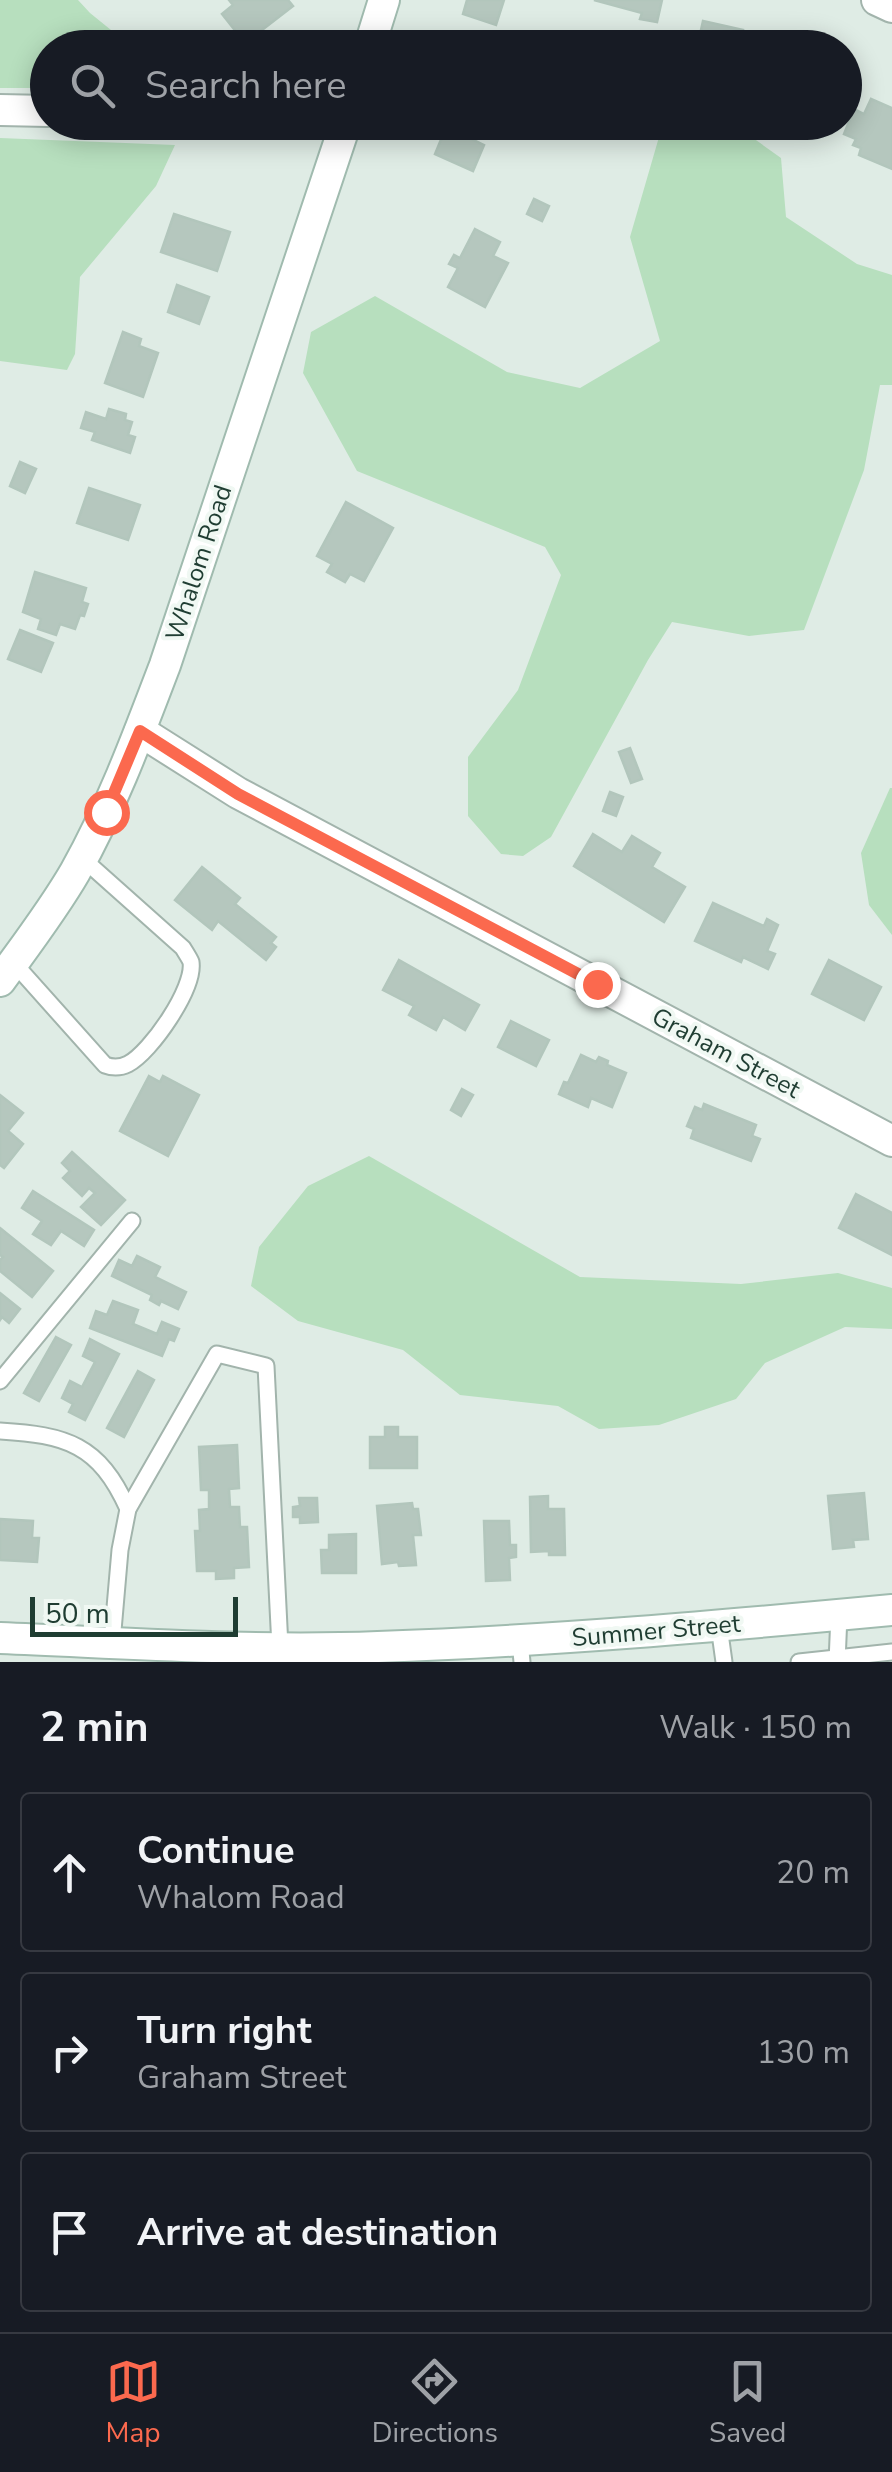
<!DOCTYPE html>
<html lang="en">
<head>
<meta charset="utf-8">
<style>
	body { margin:0; font-family:"Nunito Sans",sans-serif; background:#20242c; color:#f1f3f6 }
	.scale { position:absolute; left:30px; bottom:25px; width:208px; box-sizing:border-box; padding-left:10px; border:5px solid #1f3d32; border-top:0; font-size:28px; line-height:35px; white-space:nowrap; color:#1f3d32; -webkit-text-stroke:8px #f0f8f3; paint-order:stroke }
	.stop { position:absolute; width:30px; height:30px; margin:-22px; border:8px solid #fb694e; border-radius:50%; background:#fff }
	.stop.end { background:#fb694e; border-color:#fff; box-shadow:0 2px 10px #0008 }
	.list { margin:0; padding:0; list-style:none }
	h2 { display:flex; justify-content:space-between; align-items:center; height:130px; margin:0; padding:0 40px; font-size:42px }
	h2 small { font-size:32px; font-weight:400; color:#9ea1a6 }
	.list li { display:grid; grid-template-columns:65px 1fr auto; gap:30px; align-items:center; box-sizing:border-box; height:160px; margin:0 20px 20px; padding:0 20px; border:2px solid #363941; border-radius:10px }
	.list b { display:block; font-size:38px; white-space:nowrap }
	.list p { margin:0; font-size:32px; white-space:nowrap; color:#9ea1a6 }
	.list em { font-size:32px; font-style:normal; color:#9ea1a6 }
	.icon { flex:none; width:55px; height:55px; fill:none; stroke:currentColor; stroke-width:2; stroke-linecap:round; stroke-linejoin:round }
	.map { position:relative; flex:none; width:892px; height:1662px; overflow:hidden }
	.search { position:absolute; background:#171b24; box-shadow:0 5px 25px #0003; left:30px; right:30px; top:30px; height:110px; display:flex; align-items:center; gap:25px; box-sizing:border-box; padding:0 35px; border-radius:55px; color:#9ea1a6; font-size:38px }
	.sheet { height:670px; background:#171b24 }
	nav { display:flex; justify-content:space-around; align-items:center; box-sizing:border-box; height:140px; border-top:2px solid #363941; background:#171b24; font-size:28px; color:#9ea1a6 }
	nav a { display:grid; justify-items:center; gap:5px }
	nav .on { color:#fb694e }
	.map>svg:first-child { display:block }
	.green { fill:#b7dfbe }
	.building { fill:#b5c7be; stroke:#b2c6bc; stroke-width:2.5 }
	.lines { fill:none; stroke-linecap:round; stroke-linejoin:round }
	.lane-casing { stroke:#a2b4ac; stroke-width:19 }
	.street-casing { stroke:#a2b4ac; stroke-width:34 }
	.secondary-casing { stroke:#a0bbaf; stroke-width:34 }
	.lane { stroke:#fff; stroke-width:15 }
	.street { stroke:#fff; stroke-width:30 }
	.secondary { stroke:#fff; stroke-width:30 }
	.route { stroke:#fb694e; stroke-width:12 }
	.labels { text-anchor:middle; dominant-baseline:central; stroke-width:8; stroke-linejoin:round; paint-order:stroke }
	.street-label { font-size:25px; fill:#1f3d32; stroke:#f0f8f3 }
</style>
</head>
<body>
<div class="map">
<svg width="892" height="1662" viewBox="0 0 892 1662">
	<rect width="100%" height="100%" fill="#dfece5"/>
	<g class="green">
		<path d="M0,0H78L90,13L132,47L48,48L47,88H0Z"/>
		<path d="M684,122L732,123L781,158L786,217L857,264L892,275V385H880L864,470L804,630L749,636L672,622L648,660L551,837L523,856L501,854L468,816V757L518,690L561,575L545,547L357,471L303,373L311,332L375,296L507,372L580,388L660,341L630,237L659,137Z"/>
		<path d="M0,138L175,145L156,186L80,277L75,354L67,370L0,361Z"/>
		<path d="M890,788H892V935L869,905L861,853Z"/>
		<path d="M369,1156L580,1277L741,1284L838,1273L892,1288V1329L845,1327L765,1363L736,1399L659,1425L599,1429L558,1406L460,1395L403,1350L298,1321L251,1286L259,1247L308,1186Z"/>
	</g>
	<g class="building">
		<path d="M229,0H288L293,6L245,43L222,14L233,5Z"/>
		<path d="M467,0H504L496,25L463,14Z"/>
		<path d="M594,0H662L657,22L640,19L642,13Z"/>
		<path d="M703,21L743,30L739,48H697Z"/>
		<path d="M871,99L892,108V169L859,155L861,148L853,145L856,139L844,134L854,109L864,114Z"/>
		<path d="M440,122H463L459,133L484,145L473,171L435,154L447,125Z"/>
		<path d="M534,199L549,206L542,221L527,214Z"/>
		<path d="M174,214L230,232L217,271L161,252Z"/>
		<path d="M475,229L500,242L493,256L508,263L485,307L448,287L458,268L449,264L454,255L460,258Z"/>
		<path d="M177,285L209,297L199,324L168,312Z"/>
		<path d="M123,332L141,339L139,346L158,353L143,397L105,383Z"/>
		<path d="M109,409L126,414L125,420L132,422L128,435L135,437L130,453L92,440L95,432L81,428L86,412L106,419Z"/>
		<path d="M20,462L36,469L25,493L10,486Z"/>
		<path d="M89,488L140,505L128,540L77,523Z"/>
		<path d="M346,502L393,528L364,581L350,574L345,582L327,572L332,564L317,556Z"/>
		<path d="M35,572L86,588L82,602L88,604L84,616L80,615L75,629L60,624L56,635L38,629L41,619L23,612Z"/>
		<path d="M20,630L53,643L41,672L8,659Z"/>
		<path d="M630,748L642,779L631,783L619,752Z"/>
		<path d="M610,792L623,797L616,816L603,811Z"/>
		<path d="M593,834L622,852L632,836L660,853L652,867L685,887L664,922L574,866Z"/>
		<path d="M202,867L240,898L235,904L276,937L271,943L276,947L266,960L218,921L212,930L175,900Z"/>
		<path d="M713,903L764,926L767,919L778,925L767,951L775,954L768,969L743,957L741,962L695,941Z"/>
		<path d="M399,960L479,1005L465,1030L443,1017L436,1030L409,1015L414,1006L383,990Z"/>
		<path d="M829,960L881,987L864,1020L812,994Z"/>
		<path d="M511,1021L549,1040L536,1066L498,1047Z"/>
		<path d="M581,1055L596,1062L599,1057L608,1061L607,1065L626,1073L612,1107L591,1098L588,1107L559,1094L564,1082L568,1083Z"/>
		<path d="M149,1076L160,1082L163,1076L199,1095L168,1156L120,1131Z"/>
		<path d="M462,1089L473,1095L461,1116L451,1110Z"/>
		<path d="M0,1095L23,1113L8,1131L23,1144L4,1168L0,1165Z"/>
		<path d="M704,1104L756,1125L752,1136L760,1139L751,1161L691,1138L694,1129L687,1126L695,1107L702,1110Z"/>
		<path d="M72,1152L125,1200L101,1225L81,1207L95,1193L89,1188L82,1196L63,1178L70,1171L62,1163Z"/>
		<path d="M33,1191L94,1230L84,1246L61,1231L51,1245L33,1234L42,1221L22,1208Z"/>
		<path d="M856,1194L892,1213V1255L839,1228Z"/>
		<path d="M0,1228L53,1271L32,1297L0,1271V1260L3,1257L0,1255Z"/>
		<path d="M137,1256L160,1267L155,1277L186,1292L178,1309L161,1301L159,1305L150,1300L152,1295L112,1276L119,1260L132,1266Z"/>
		<path d="M0,1293L20,1309L9,1323L2,1317L0,1320Z"/>
		<path d="M113,1301L138,1310L133,1324L157,1334L162,1322L179,1329L174,1341L169,1339L162,1356L90,1328L96,1311L107,1315Z"/>
		<path d="M56,1337L71,1345L39,1401L24,1393Z"/>
		<path d="M90,1339L119,1354L85,1420L69,1412L73,1404L62,1398L70,1381L82,1387L95,1362L83,1356Z"/>
		<path d="M138,1371L154,1380L124,1437L107,1428Z"/>
		<path d="M385,1427H398V1437H417V1468H370V1437H385Z"/>
		<path d="M237,1445L239,1488L229,1489L230,1507H239L240,1527H247L249,1567L234,1568V1578L216,1579V1571H197L195,1531H200L199,1510L209,1509V1490H201L199,1447Z"/>
		<path d="M864,1493L868,1539L853,1540L854,1547L833,1549L828,1496Z"/>
		<path d="M548,1496V1509H564L565,1555H549V1551L531,1552L530,1497Z"/>
		<path d="M299,1498H317L318,1522L300,1523V1517H293V1507L300,1506Z"/>
		<path d="M412,1503L413,1509H418L421,1535H413L416,1565L399,1566L398,1562L382,1564L377,1506Z"/>
		<path d="M0,1519L33,1521L32,1538H39L37,1562L0,1560Z"/>
		<path d="M484,1521H509L510,1545H516V1557L509,1558L510,1580L486,1581Z"/>
		<path d="M356,1534V1573H322L321,1550H329V1535Z"/>
	</g>
	<g class="lines">
		<defs>
			<g id="lane">
				<path d="M13,962L105,1065C113,1068 120,1068 128,1064C151,1052 195,988 191,962C190,959 184,950 183,948L82,858"/>
				<path d="M0,1381L132,1221"/>
				<path d="M0,1431C66,1435 99,1444 128,1509"/>
				<path d="M719,1626L724,1662"/>
				<path d="M520,1641L522,1662"/>
				<path d="M112,1642L120,1550L128,1509L217,1354L266,1366L280,1647"/>
				<path d="M799,1662L892,1652"/>
				<path d="M837,1662L839,1615"/>
			</g>
			<g id="street">
				<path d="M877,0L892,7"/>
				<path d="M0,110L48,111"/>
				<path d="M140,731L238,793L892,1141"/>
			</g>
			<g id="secondary">
				<path d="M369,48L384,0"/>
				<path d="M0,981C26,945 53,910 75,872C112,806 138,736 165,665L346,122"/>
				<path d="M0,1638C126,1643 253,1652 378,1647C550,1641 721,1626 892,1610"/>
			</g>
		</defs>
		<use href="#lane" class="lane-casing"/>
		<use href="#street" class="street-casing"/>
		<use href="#secondary" class="secondary-casing"/>
		<use href="#lane" class="lane"/>
		<use href="#street" class="street"/>
		<use href="#secondary" class="secondary"/>
	</g>
	<g class="lines">
		<path class="route" d="M106,812L140,731L238,794L597,984"/>
	</g>
	<g class="labels">
		<g class="street-label">
			<text transform="translate(199 563) rotate(-72)">Whalom Road</text>
			<text transform="translate(726 1053) rotate(28)">Graham Street</text>
			<text transform="translate(656 1631) rotate(-5)">Summer Street</text>
		</g>
	</g>
</svg>
<div class="scale">50 m</div>
<div class="stop" style="left:106px;top:812px"></div>
<div class="stop end" style="left:597px;top:984px"></div>
<div class="search"><svg class="icon" aria-label="search" viewBox="0 0 24 24"><circle cx="10" cy="10" r="6"/><path d="M15 15l6 6"/></svg>Search here</div>
</div>
<section class="sheet">
<h2>2 min<small>Walk · 150 m</small></h2>
<ul class="list">
<li><svg class="icon" aria-label="ahead" viewBox="0 0 24 24"><path d="M12 20V5M6 11l6-6 6 6"/></svg><div><b>Continue</b><p>Whalom Road</p></div><em>20 m</em></li>
<li><svg class="icon" aria-label="right" viewBox="0 0 24 24"><path d="M7 20v-9h11M14 6l5 5-5 5"/></svg><div><b>Turn right</b><p>Graham Street</p></div><em>130 m</em></li>
<li><svg class="icon" aria-label="arrive" viewBox="0 0 24 24"><path d="M6 21V4h12l-3 4 3 4H6"/></svg><div><b>Arrive at destination</b></div></li>
</ul>
</section>
<nav>
<a class="on"><svg class="icon" aria-label="map" viewBox="0 0 24 24"><path d="M3 6l6-2 6 2 6-2v14l-6 2-6-2-6 2zM9 4v14M15 6v14"/></svg>Map</a>
<a><svg class="icon" aria-label="directions" viewBox="0 0 24 24"><path d="M12 3l9 9-9 9-9-9zM9 14v-3h6M13 9l2 2-2 2"/></svg>Directions</a>
<a><svg class="icon" aria-label="saved" viewBox="0 0 24 24"><path d="M7 4h10v16l-5-4-5 4z"/></svg>Saved</a>
</nav>
</body>
</html>
